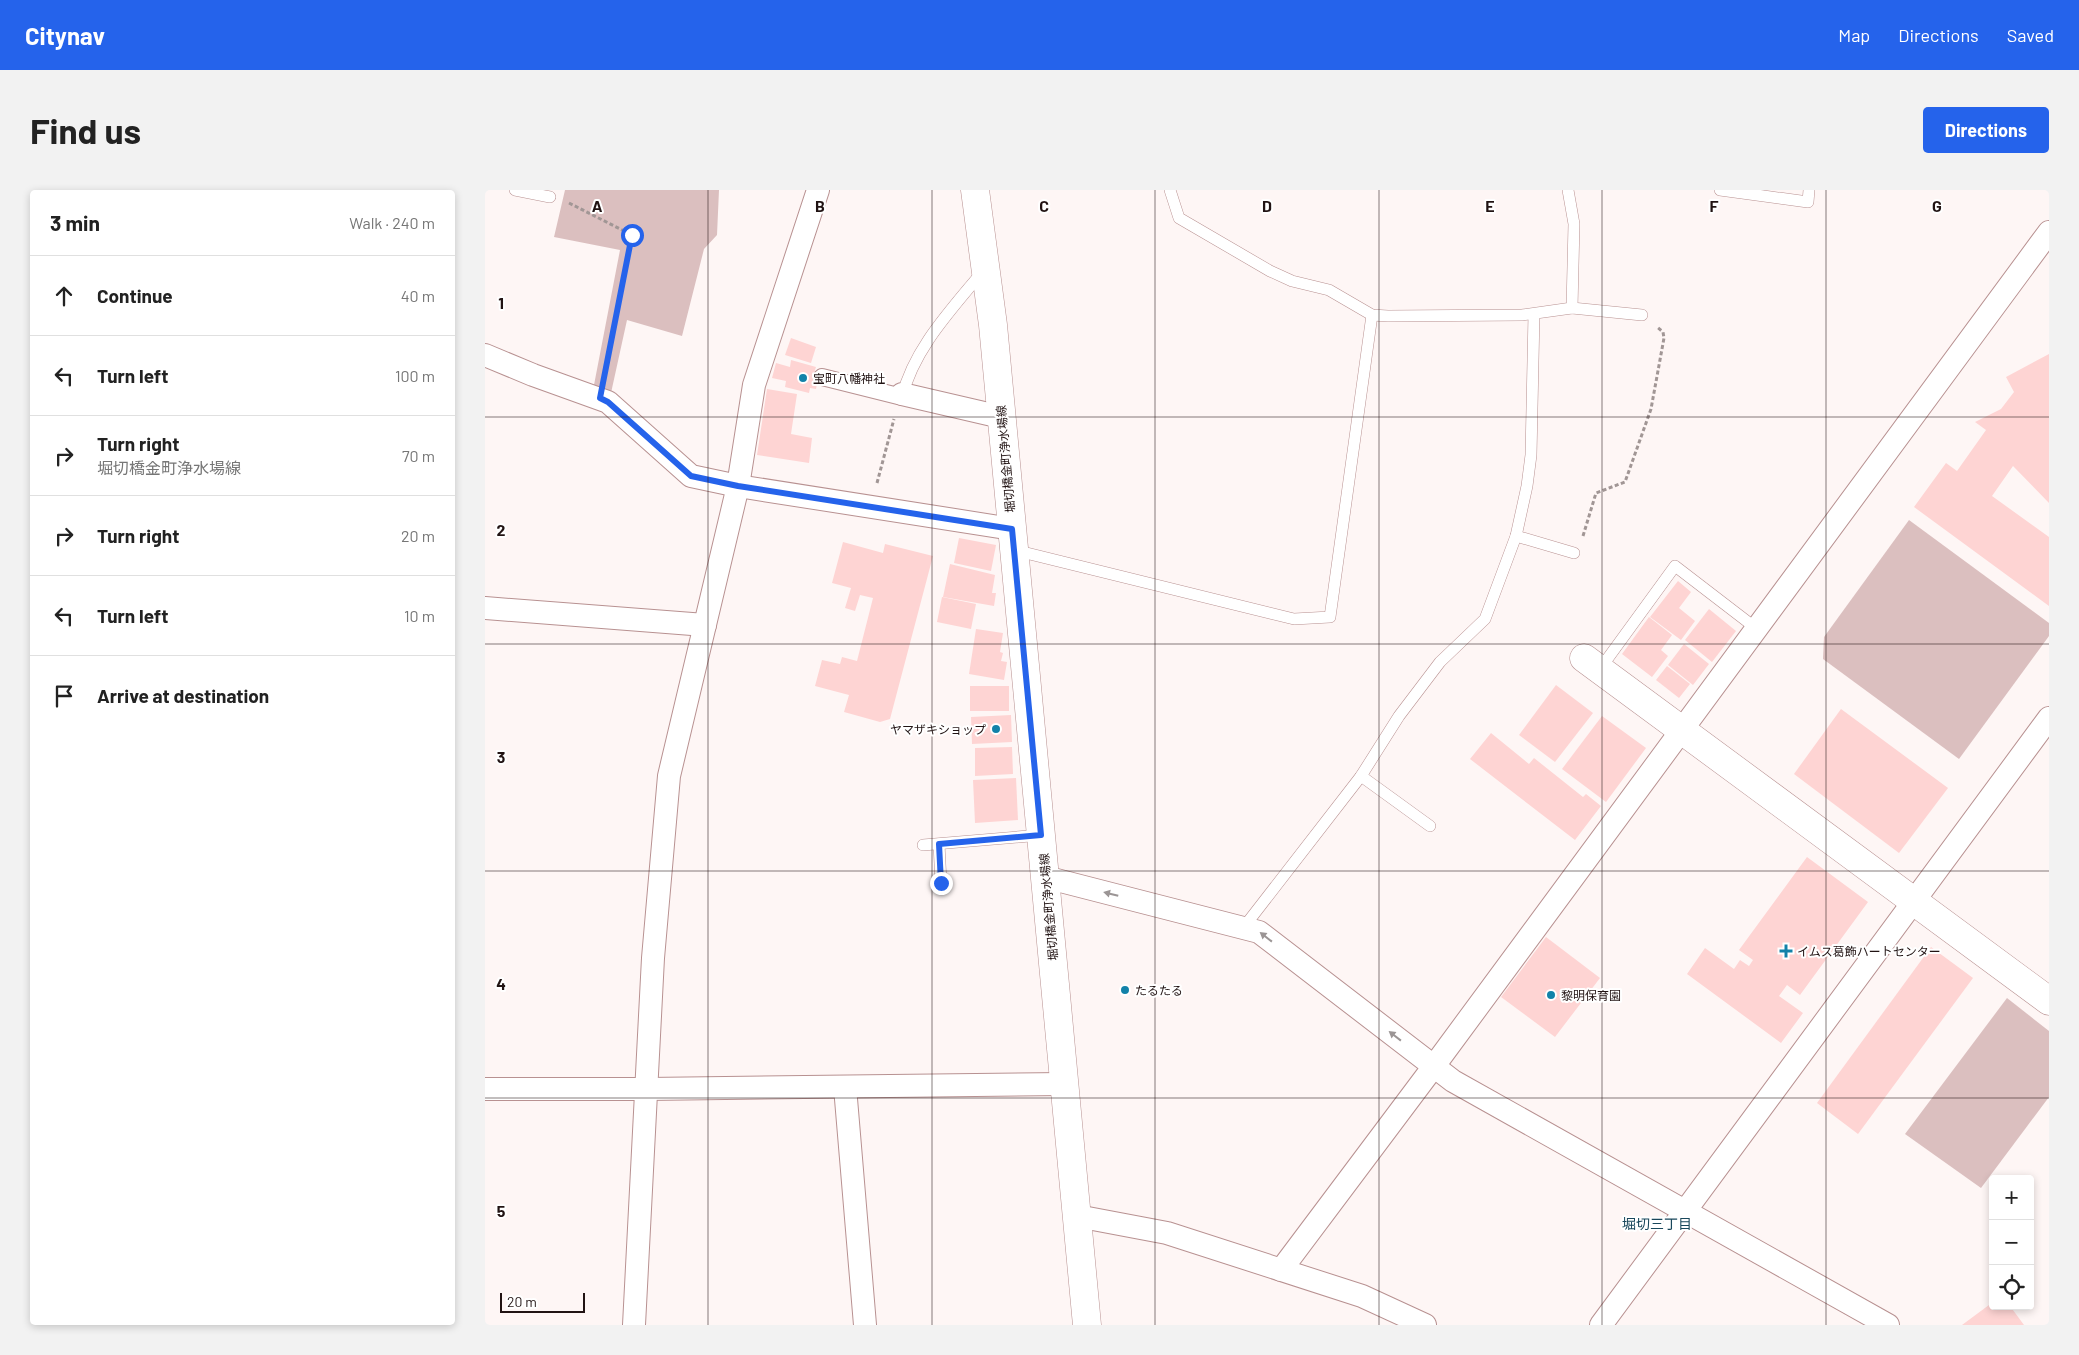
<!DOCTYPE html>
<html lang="en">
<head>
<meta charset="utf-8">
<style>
	body { margin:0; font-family:Barlow,"Noto Sans JP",sans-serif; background:#f2f2f2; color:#222 }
	.controls { position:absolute; right:15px; bottom:15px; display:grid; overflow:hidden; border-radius:5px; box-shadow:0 2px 8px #0003 }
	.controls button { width:45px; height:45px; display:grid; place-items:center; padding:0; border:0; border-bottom:1px solid #e0e0e0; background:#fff; color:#222; font:25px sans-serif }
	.scale { position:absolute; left:15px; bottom:12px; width:85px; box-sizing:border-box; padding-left:5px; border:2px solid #211313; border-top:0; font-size:14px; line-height:18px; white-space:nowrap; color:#211313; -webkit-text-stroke:4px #fff; paint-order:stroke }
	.stop { position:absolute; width:15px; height:15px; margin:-11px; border:4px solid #2563eb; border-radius:50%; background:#fff }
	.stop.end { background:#2563eb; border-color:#fff; box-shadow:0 1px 5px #0008 }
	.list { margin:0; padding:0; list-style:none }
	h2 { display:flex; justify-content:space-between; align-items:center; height:65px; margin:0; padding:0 20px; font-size:21px }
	h2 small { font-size:16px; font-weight:400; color:#767676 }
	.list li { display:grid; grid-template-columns:32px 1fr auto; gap:15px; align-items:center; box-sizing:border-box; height:80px; padding:0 20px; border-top:1px solid #e0e0e0 }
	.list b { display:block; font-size:19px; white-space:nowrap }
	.list p { margin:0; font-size:16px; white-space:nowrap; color:#767676 }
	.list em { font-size:16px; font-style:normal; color:#767676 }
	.icon { flex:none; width:28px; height:28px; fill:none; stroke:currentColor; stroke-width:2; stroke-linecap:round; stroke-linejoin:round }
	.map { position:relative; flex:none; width:1564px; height:1135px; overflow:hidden; border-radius:5px }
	header { display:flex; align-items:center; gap:30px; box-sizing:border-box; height:70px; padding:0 25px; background:#2563eb; color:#fff }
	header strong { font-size:24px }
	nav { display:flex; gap:28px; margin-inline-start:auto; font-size:18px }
	.intro { display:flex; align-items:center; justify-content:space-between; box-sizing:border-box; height:120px; padding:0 30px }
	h1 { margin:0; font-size:35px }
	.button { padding:12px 22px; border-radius:5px; background:#2563eb; color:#fff; font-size:18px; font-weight:700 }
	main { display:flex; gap:30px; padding:0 30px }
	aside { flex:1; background:#fff; border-radius:5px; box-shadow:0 2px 8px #0003 }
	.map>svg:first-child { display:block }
	.green { fill:#dbbfbf }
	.building { fill:#fed4d3 }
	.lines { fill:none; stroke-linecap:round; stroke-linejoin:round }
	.service-casing { stroke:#b89191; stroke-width:12 }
	.pedestrian-casing { stroke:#b89191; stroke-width:18 }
	.minor-casing { stroke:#b89191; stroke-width:24 }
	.tertiary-casing { stroke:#b89191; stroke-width:29 }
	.path { stroke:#a19695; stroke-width:3; stroke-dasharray:4 2.5; stroke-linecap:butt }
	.service { stroke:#fff; stroke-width:11 }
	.pedestrian { stroke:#fff; stroke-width:16 }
	.minor { stroke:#fff; stroke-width:22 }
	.tertiary { stroke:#fff; stroke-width:28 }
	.oneway { fill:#9b9595 }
	.route { stroke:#2563eb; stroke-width:6 }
	.grid { fill:none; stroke:#211313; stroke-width:1; stroke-opacity:0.55 }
	.poi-dot { fill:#1282a9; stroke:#fff; stroke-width:2 }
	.labels { text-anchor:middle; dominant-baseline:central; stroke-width:4; stroke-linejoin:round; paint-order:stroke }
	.poi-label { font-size:12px; fill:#211313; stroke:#fff; text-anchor:start }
	.street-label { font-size:12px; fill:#211313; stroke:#fff }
	.neighbourhood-label { font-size:14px; fill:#19475b; stroke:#fff }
	.grid-label { font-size:16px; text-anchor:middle; font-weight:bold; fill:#211313; stroke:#fff; stroke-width:4; stroke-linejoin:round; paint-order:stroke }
</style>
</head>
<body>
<header>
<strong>Citynav</strong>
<nav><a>Map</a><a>Directions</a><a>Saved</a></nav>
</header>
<div class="intro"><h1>Find us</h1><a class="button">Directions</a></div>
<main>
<aside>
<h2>3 min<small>Walk · 240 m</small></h2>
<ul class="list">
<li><svg class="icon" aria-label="ahead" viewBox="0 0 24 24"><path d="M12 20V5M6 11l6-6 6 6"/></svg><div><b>Continue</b></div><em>40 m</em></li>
<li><svg class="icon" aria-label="left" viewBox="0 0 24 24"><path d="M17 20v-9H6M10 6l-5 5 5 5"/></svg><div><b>Turn left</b></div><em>100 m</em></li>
<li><svg class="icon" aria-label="right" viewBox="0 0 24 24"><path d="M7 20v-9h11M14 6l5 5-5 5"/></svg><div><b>Turn right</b><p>堀切橋金町浄水場線</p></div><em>70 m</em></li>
<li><svg class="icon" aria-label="right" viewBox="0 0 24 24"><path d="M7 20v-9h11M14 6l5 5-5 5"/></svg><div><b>Turn right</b></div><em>20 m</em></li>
<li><svg class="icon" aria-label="left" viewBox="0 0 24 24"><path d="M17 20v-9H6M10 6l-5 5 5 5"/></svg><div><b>Turn left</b></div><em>10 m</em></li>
<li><svg class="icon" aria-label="arrive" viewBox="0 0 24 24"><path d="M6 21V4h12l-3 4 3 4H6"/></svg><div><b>Arrive at destination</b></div></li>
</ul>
</aside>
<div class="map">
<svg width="1564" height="1135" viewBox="0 0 1564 1135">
	<rect width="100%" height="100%" fill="#fef6f5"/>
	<g class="green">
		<path d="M80,0H234L232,45L219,59L197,146L142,130L126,203L109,195L135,60L69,47Z"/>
		<path d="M1424,330L1564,433V446L1474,569L1338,469L1339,447Z"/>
		<path d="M1522,808L1564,841V907L1496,998L1420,944Z"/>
	</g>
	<g class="building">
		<path d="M306,148L331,157L326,173L300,165Z"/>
		<path d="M1564,164V313L1528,276L1507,306L1564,347V416L1429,317L1461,273L1472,281L1501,240L1490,232L1516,219L1529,202L1521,187Z"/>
		<path d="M306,170L331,177L329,183L334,184L331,199L325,198L324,203L300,197L301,191L287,188L291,173L305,177Z"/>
		<path d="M282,199L312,204L306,244L327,248L324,273L272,265Z"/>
		<path d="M474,348L511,355L506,381L469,373Z"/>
		<path d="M358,352L398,363L400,354L448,366L405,529L395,532L359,522L364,505L330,496L337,470L355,474L357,467L372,471L388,408L375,405L370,421L360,418L366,398L347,393Z"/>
		<path d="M465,374L510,385L507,403H511L509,416L458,407Z"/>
		<path d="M1193,391L1206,402L1194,418L1210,431L1196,450L1165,427Z"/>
		<path d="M457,407L491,414L486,439L452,432Z"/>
		<path d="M1224,419L1251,441L1227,472L1200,450Z"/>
		<path d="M1164,427L1187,445L1176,460L1183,466L1167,487L1137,464Z"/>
		<path d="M491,439L518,443L515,462L518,463L516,471L522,472L519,490L484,484Z"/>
		<path d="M1199,454L1224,474L1208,495L1183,475Z"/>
		<path d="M1182,476L1205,494L1194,508L1171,490Z"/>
		<path d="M1071,495L1108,523L1070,572L1034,545Z"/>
		<rect x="485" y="496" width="39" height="25"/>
		<path d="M1356,519L1463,598L1414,663L1309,584Z"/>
		<path d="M526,525L527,552L487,554L486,527Z"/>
		<path d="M1117,526L1161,558L1121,612L1077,579Z"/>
		<path d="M1006,543L1044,574L1049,568L1098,607L1101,604L1116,616L1090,650L985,569Z"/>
		<path d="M527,557L528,584L490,586V558Z"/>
		<path d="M531,588L533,630L490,633L488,590Z"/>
		<path d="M1322,667L1383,712L1315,805L1302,795L1294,806L1318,823L1296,853L1202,784L1220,758L1249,779L1255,770L1264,776L1268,770L1254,760Z"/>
		<path d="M1061,747L1115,788L1070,847L1016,807Z"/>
		<path d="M1446,757L1488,788L1373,944L1332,913Z"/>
		<path d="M1504,1115L1507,1120L1512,1116L1517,1120L1525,1116L1539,1135H1477Z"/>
	</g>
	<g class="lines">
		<defs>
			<g id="service">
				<path d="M30,0L65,7"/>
				<path d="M685,0L694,28L785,81L807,91L844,100L887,125L903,126L1037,125L1087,118L1089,34L1083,0"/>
				<path d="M1235,0L1323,12L1324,0"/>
				<path d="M1087,118L1157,125"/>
				<path d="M417,207C429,158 467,119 498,81"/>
				<path d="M1031,346L1089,363"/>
				<path d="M529,360L809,429L845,427L887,125"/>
				<path d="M1115,479L1190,376L1272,439"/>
				<path d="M876,586L945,636"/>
				<path d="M454,654L456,693"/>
				<path d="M438,655L556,645"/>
				<path d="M759,737L876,586L914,526L955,472L1000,429L1031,346L1042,296L1046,265L1049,124"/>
			</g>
			<path id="pedestrian" d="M337,187L417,207"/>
			<g id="minor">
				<path d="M0,165L48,185L123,212L206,286L253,296L527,339"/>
				<path d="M417,204L516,227"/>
				<path d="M0,418L220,435"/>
				<path d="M560,687L774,742L968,891L1403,1135"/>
				<path d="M360,897L380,1135"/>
				<path d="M0,899H162L579,894"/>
				<path d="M592,1026L682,1043L877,1106L940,1135"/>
				<path d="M796,1080L949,876L1564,42"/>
				<path d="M149,1135L168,768L184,586L253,296L269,195L333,0"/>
				<path d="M1116,1135L1564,528"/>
			</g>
			<g id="tertiary">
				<path d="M490,0L508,135L602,1135"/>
				<path d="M1099,468L1564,811"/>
			</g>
		</defs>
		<use href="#service" class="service-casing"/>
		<use href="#pedestrian" class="pedestrian-casing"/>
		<use href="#minor" class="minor-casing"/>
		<use href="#tertiary" class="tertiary-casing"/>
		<g class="path">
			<path d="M84,13L147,45L120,183"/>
			<path d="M392,293L409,229"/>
			<path d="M1098,346L1111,303L1140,292L1166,219L1179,148L1178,142L1172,137"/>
		</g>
		<use href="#service" class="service"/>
		<use href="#pedestrian" class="pedestrian"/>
		<use href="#minor" class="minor"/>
		<use href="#tertiary" class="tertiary"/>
	</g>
	<defs><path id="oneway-solid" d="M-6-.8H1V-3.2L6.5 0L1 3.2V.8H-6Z" transform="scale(1.25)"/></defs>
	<g class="oneway">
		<use href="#oneway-solid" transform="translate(626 704) rotate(-166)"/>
		<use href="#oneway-solid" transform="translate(781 747) rotate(-142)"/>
		<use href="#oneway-solid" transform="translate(910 846) rotate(-142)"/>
	</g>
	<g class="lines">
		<path class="route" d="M147,45L115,208L123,212L206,286L253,296L527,339L556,645L454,654L456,693"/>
	</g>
	<path class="grid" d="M223,0V1135M447,0V1135M670,0V1135M894,0V1135M1117,0V1135M1341,0V1135M0,227H1564M0,454H1564M0,681H1564M0,908H1564"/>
	<g class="poi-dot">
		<circle cx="318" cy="188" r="5"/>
		<circle cx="511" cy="539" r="5"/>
		<path d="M1298.5 753.5h5v5h5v5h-5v5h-5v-5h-5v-5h5z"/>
		<circle cx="640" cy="800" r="5"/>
		<circle cx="1066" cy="805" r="5"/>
	</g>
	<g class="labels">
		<g class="poi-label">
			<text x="328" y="188">宝町八幡神社</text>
			<text x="501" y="539" text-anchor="end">ヤマザキショップ</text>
			<text x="1312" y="761">イムス葛飾ハートセンター</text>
			<text x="650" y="800">たるたる</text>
			<text x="1076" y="805">黎明保育園</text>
		</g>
		<g class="street-label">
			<text transform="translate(520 269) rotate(-95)">堀切橋金町浄水場線</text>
			<text transform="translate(563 717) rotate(-95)">堀切橋金町浄水場線</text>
		</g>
		<g class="neighbourhood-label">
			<text x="1172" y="1033">堀切三丁目</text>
		</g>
	</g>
	<g class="grid-label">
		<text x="112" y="22">A</text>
		<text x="335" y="22">B</text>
		<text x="559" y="22">C</text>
		<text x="782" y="22">D</text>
		<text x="1005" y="22">E</text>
		<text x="1229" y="22">F</text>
		<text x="1452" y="22">G</text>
		<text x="16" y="119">1</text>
		<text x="16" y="346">2</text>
		<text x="16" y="573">3</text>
		<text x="16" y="800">4</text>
		<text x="16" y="1027">5</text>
	</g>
</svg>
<div class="controls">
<button>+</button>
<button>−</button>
<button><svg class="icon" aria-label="locate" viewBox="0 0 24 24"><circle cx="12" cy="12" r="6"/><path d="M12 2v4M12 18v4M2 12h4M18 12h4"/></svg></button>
</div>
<div class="scale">20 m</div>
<div class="stop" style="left:147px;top:45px"></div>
<div class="stop end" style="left:456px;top:693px"></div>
</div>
</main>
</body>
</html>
